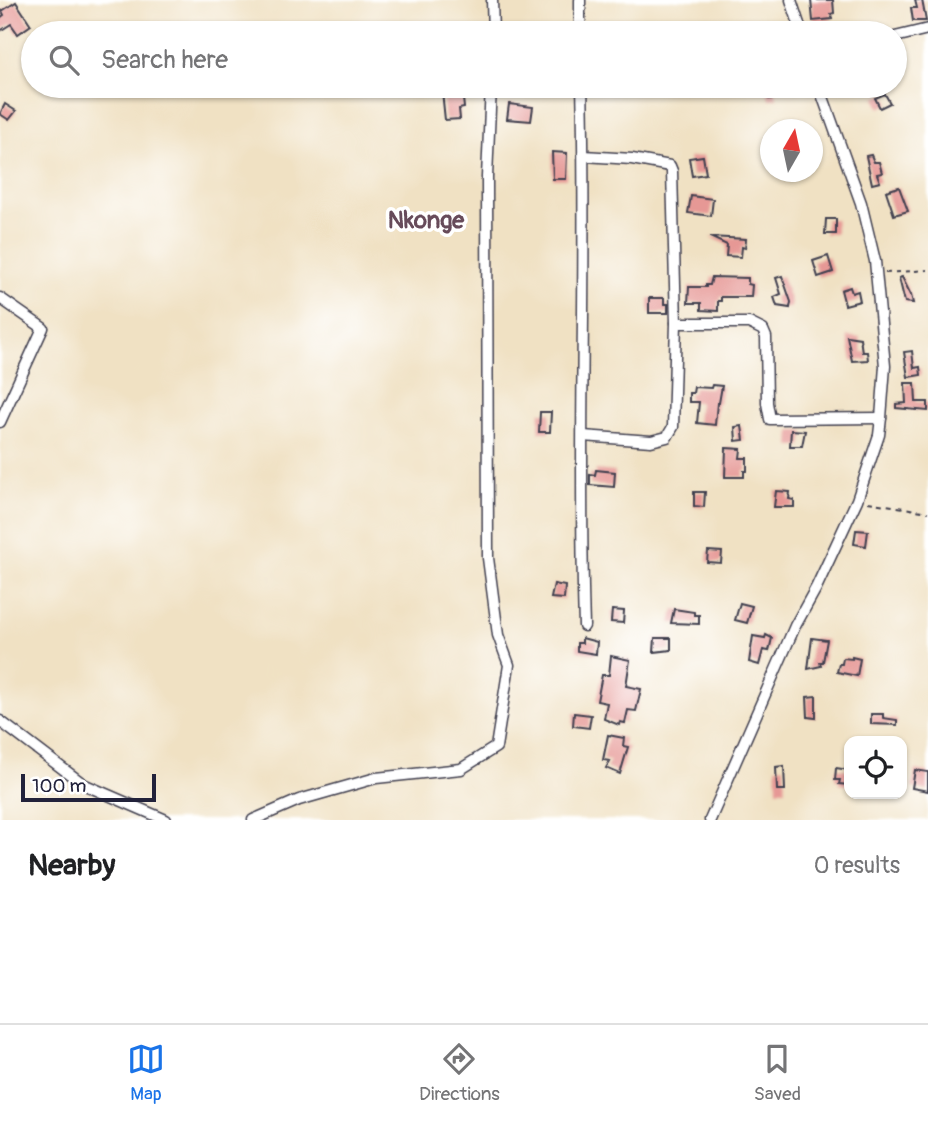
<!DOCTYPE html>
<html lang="en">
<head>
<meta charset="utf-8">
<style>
	body { margin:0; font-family:Pangolin,sans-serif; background:#f6f6f6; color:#202124 }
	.controls { position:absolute; right:21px; bottom:21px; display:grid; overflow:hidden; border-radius:14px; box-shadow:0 2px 5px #0004 }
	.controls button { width:63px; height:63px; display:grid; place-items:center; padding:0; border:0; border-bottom:2px solid #e0e0e0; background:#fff; color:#202124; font:35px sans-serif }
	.compass { position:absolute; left:760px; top:119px; width:63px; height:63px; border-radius:50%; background:#fff; box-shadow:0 2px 5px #0004; rotate:9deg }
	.scale { position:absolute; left:21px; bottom:18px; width:135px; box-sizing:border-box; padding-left:7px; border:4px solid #22223b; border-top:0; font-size:19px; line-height:24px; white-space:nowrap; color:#22223b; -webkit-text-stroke:5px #fff; paint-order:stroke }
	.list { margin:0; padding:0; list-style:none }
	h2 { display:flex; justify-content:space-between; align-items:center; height:91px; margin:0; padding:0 28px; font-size:30px }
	h2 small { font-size:23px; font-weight:400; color:#757577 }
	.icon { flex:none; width:38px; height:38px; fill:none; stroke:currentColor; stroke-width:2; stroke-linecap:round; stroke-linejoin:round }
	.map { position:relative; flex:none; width:928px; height:820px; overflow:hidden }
	.search { position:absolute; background:#fff; box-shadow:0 2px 5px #0004; left:21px; right:21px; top:21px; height:77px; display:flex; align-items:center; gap:18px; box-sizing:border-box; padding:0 24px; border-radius:38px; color:#757577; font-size:26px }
	.sheet { height:203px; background:#fff }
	nav { display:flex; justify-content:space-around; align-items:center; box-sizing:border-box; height:98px; border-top:2px solid #e0e0e0; background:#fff; font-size:19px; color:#757577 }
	nav a { display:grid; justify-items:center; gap:4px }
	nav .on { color:#1a73e8 }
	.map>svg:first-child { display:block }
	.building { fill:#e69895 }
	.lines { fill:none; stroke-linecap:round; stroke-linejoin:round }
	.minor-casing { stroke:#413f4f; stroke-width:13 }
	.path { stroke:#413f4f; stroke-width:2; stroke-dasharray:5 5; stroke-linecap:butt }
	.minor { stroke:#fff; stroke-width:10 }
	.labels { text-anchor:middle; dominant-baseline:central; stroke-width:7; stroke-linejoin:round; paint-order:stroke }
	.quarter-label { font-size:24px; font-weight:bold; fill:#674b5a; stroke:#fff }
</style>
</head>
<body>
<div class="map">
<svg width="928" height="820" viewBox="0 0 928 820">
	<rect width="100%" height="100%" fill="#fff"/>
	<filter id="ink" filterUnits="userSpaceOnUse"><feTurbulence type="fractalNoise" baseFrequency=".0143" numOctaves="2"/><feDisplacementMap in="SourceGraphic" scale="14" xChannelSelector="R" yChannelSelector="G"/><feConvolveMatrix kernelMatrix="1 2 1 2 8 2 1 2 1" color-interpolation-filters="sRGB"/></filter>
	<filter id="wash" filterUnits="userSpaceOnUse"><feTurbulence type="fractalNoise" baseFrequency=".00686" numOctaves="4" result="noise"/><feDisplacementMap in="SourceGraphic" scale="28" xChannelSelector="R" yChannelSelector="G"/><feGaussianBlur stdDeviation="1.57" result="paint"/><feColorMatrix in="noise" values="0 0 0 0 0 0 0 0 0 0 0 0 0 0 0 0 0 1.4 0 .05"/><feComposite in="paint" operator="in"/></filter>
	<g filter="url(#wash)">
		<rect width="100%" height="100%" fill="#f0e1c3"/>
		<g id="blocks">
			<g class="building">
				<path d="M811,0H833L834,13L831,14L832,19L813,21Z"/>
				<path d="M915,0H922L926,21H913L911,8H917Z"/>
				<path d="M16,2L31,25L18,34L11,24L0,31V18L4,15L2,11Z"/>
				<path d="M607,25H621V33H606Z"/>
				<path d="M766,86H774L777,98L769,99Z"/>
				<path d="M462,89L464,108L459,109L460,119L445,120L442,91Z"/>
				<path d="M885,94L890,103L880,108L875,98Z"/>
				<path d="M5,104L16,111L9,120L0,114Z"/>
				<path d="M509,104L533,107L531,121L507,119Z"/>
				<path d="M552,152L567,153L566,179H553Z"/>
				<path d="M871,155L874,162H879L882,173L877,174L880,182L872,184L866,156Z"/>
				<path d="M703,156L706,174L692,176L689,158Z"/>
				<path d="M899,187L908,211L894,215L886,191Z"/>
				<path d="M691,196L713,199L711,216L688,213Z"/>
				<path d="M826,219H836V234H825Z"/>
				<path d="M710,237L746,239L745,248L742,247L741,257L726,256L727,245Z"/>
				<path d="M828,256L833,272L818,277L813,261Z"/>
				<path d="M782,276L791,302L790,308L777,306L774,297L781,294L776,278Z"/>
				<path d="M712,277L748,278V284L752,285L751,297H721V301H718V311L701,310V303H688L689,287H706V285H710Z"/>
				<path d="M902,277L911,295L913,303L905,302L899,278Z"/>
				<path d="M850,287L852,293L858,291L860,301L845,305L841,290Z"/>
				<path d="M649,298H664V304H668V313H649Z"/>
				<path d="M847,336L860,338L862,352H867L868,360L852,361Z"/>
				<path d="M912,351L914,368L920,367L921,375L908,377L904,352Z"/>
				<path d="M905,383H915L916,402H928V411L896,408V404L906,403Z"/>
				<path d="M712,385L722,386L719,403H717L715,425L697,423L699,402H689V393H693L694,387L711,388Z"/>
				<path d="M540,412H551L550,432H539Z"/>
				<path d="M742,426L744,440L736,441L735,427Z"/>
				<path d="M791,430L805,431L802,446H790Z"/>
				<path d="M726,448L741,449L740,458H747V471H744V477H725Z"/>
				<path d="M596,470L615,472L614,487L590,485V474L595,475Z"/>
				<path d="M776,491L790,492L789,499L794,500V507H774Z"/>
				<path d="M694,492H705L704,507L694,506Z"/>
				<path d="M856,530L868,531L866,546L854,544Z"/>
				<path d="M708,551L722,552L721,563L707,562Z"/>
				<path d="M554,584L565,586L564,599L551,598Z"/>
				<path d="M740,603L752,606L747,623L735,620Z"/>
				<path d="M674,609L694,612V615H699V624L671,623Z"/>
				<path d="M612,610L624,611L623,623L611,622Z"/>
				<path d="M766,635L772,638L769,651L763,650L759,665L749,662L753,636L765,638Z"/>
				<path d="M582,638L597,642L596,654L577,651V643H582Z"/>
				<path d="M655,638H671V650L654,652Z"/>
				<path d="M812,638L827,640L823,662H820L821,666L808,669Z"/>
				<path d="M611,656L630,660L626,686L641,689L636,711L628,710L625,723L620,722L619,725L604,719L607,703L597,701L602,675H609Z"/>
				<path d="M852,657L860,659L857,676L837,672L839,664H842L843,658L852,659Z"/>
				<path d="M816,696V718L808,717L807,697Z"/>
				<path d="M574,713L591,715L589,728L573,726Z"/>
				<path d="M871,714H883V718L897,720V725L871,724Z"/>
				<path d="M608,735L624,738L623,746L628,747L620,774L606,768L610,761L603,760Z"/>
				<path d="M784,766L785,790H777L776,767Z"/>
				<path d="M836,768L849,770V785L839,784L840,780H835Z"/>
				<path d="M915,770L928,772V791L912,788Z"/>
			</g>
		</g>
	</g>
	<g filter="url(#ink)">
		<use href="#blocks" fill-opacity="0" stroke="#413f4f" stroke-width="2"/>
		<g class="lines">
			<defs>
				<g id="minor">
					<path d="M492,0L493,33"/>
					<path d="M580,0V33"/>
					<path d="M791,0L802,33"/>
					<path d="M895,37L928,29"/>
					<path d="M582,86C587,266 578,446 584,626"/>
					<path d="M0,298L43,328L0,422"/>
					<path d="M676,323H749L763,330L766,337L767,403L770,419L881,418"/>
					<path d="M583,436L651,441L667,437L673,427L676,323L672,171L670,166L632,159L584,156"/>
					<path d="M0,721L83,784L166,820"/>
					<path d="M253,820L299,800L376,778L461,769L496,747L509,665L498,635L488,558L487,177L491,86"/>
					<path d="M710,820L795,626L816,588L857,500L879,435L881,418L885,366L875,261L861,203L819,86"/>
				</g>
			</defs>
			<use href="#minor" class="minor-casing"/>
			<g class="path">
				<path d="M885,273L928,270"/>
				<path d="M868,502L928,512"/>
			</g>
			<use href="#minor" class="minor"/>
		</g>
	</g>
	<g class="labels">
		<g class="quarter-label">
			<text x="426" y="220">Nkonge</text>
		</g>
	</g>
</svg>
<div class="controls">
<button><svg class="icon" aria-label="locate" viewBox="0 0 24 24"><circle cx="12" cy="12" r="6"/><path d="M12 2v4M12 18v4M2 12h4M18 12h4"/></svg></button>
</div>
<svg class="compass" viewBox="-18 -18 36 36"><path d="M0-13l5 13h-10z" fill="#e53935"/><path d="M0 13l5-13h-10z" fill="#757577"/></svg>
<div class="scale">100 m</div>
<div class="search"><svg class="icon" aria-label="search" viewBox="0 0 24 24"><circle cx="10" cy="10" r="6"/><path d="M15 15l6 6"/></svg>Search here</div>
</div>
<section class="sheet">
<h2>Nearby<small>0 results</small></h2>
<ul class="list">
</ul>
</section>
<nav>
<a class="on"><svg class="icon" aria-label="map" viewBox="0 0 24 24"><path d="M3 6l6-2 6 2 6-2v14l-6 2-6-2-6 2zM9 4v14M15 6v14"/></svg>Map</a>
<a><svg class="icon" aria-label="directions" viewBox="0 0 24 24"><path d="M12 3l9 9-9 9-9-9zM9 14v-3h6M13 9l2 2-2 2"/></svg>Directions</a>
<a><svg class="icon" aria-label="saved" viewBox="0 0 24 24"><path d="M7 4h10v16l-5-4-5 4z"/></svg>Saved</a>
</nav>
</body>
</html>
